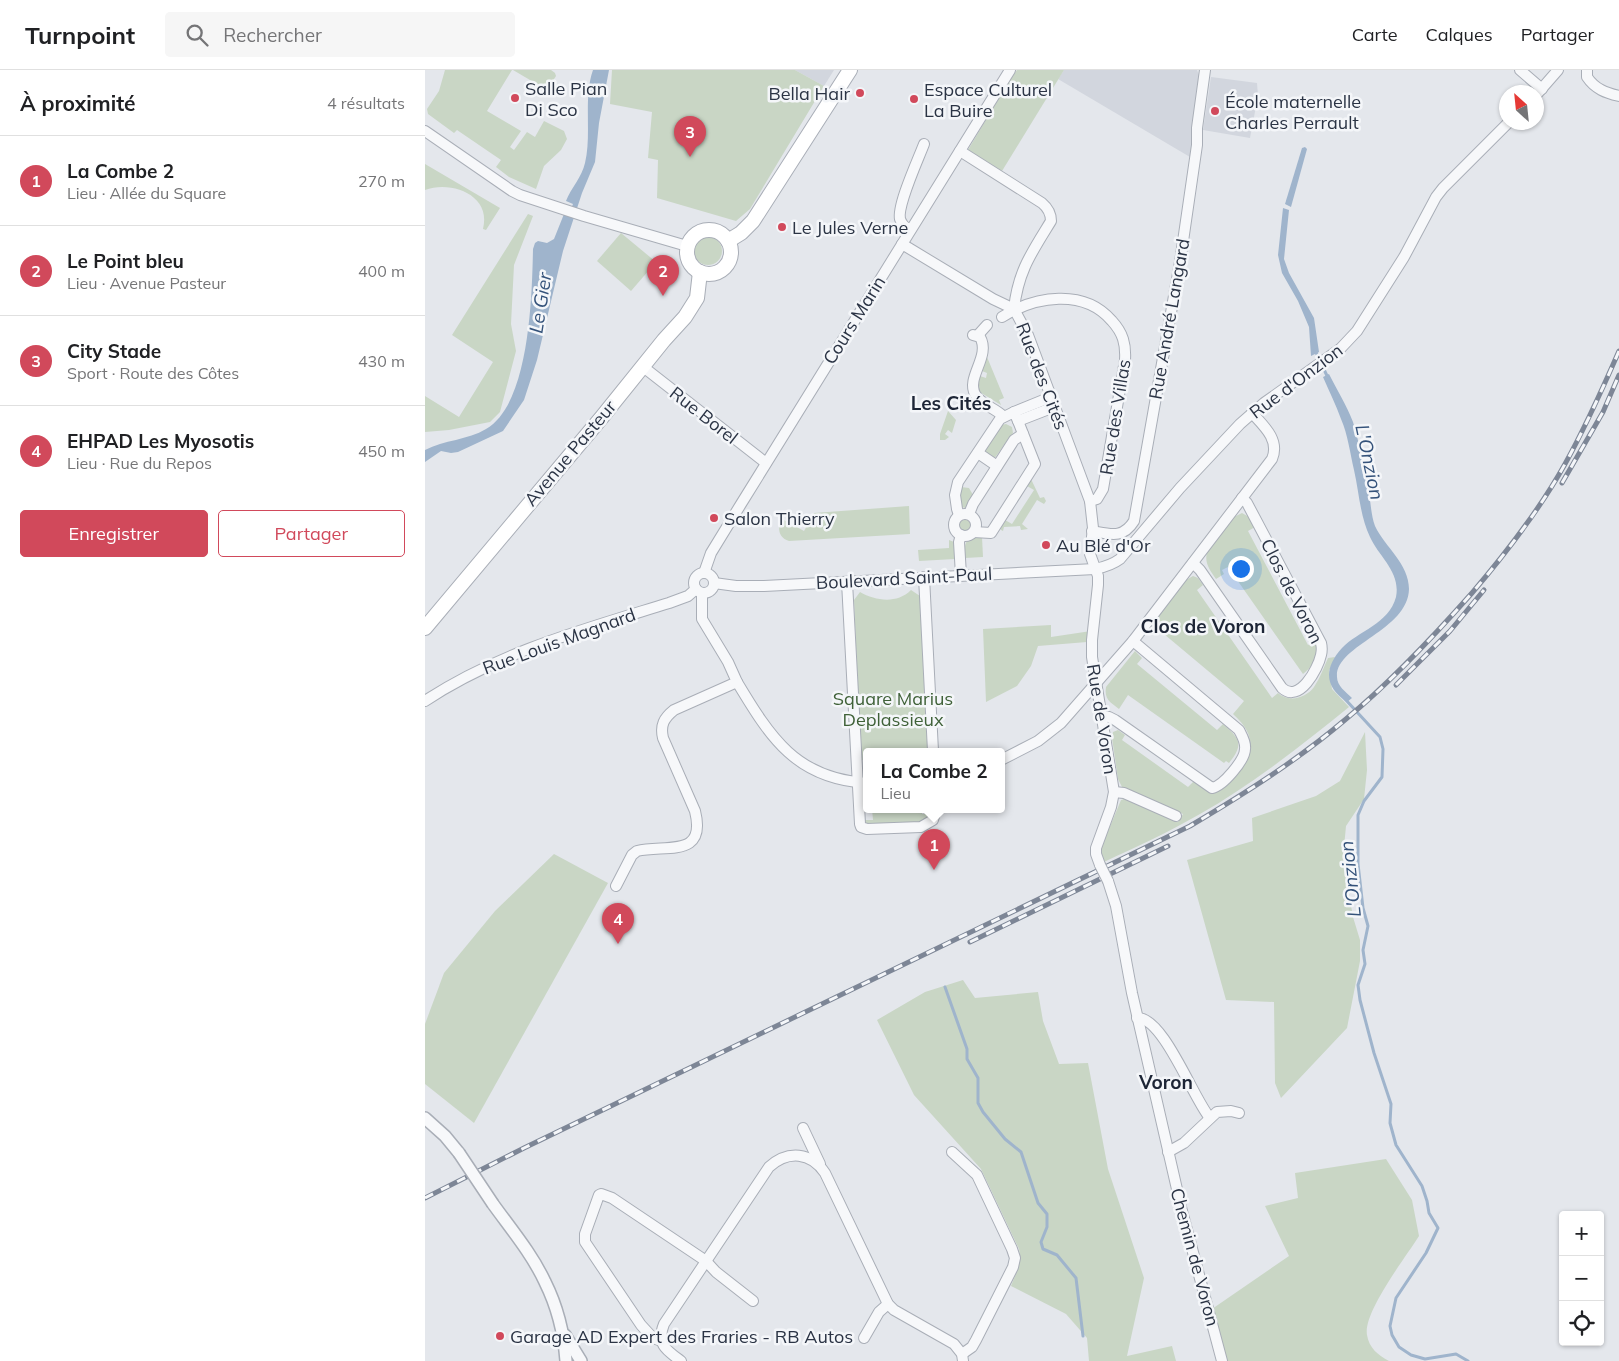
<!DOCTYPE html>
<html lang="fr">
<head>
<meta charset="utf-8">
<style>
	body { margin:0; font-family:Mulish,sans-serif; background:#f6f6f6; color:#202124 }
	.controls { position:absolute; right:15px; bottom:15px; display:grid; overflow:hidden; border-radius:5px; box-shadow:0 1px 4px #0004 }
	.controls button { width:45px; height:45px; display:grid; place-items:center; padding:0; border:0; border-bottom:1px solid #e0e0e0; background:#fff; color:#202124; font:25px sans-serif }
	.compass { position:absolute; left:1074px; top:15px; width:45px; height:45px; border-radius:50%; background:#fff; box-shadow:0 1px 4px #0004; rotate:333deg }
	.you { position:absolute; left:815px; top:498px; width:18px; height:18px; margin:-12px; border:4px solid #fff; border-radius:50%; background:#1a73e8; box-shadow:0 0 0 8px #1a73e833 }
	.badge { display:grid; place-items:center; width:32px; height:32px; border-radius:50%; background:#d1495b; color:#fff; font-size:16px; font-weight:700 }
	.pin { position:absolute; translate:-50% -41px; filter:drop-shadow(0 1px 2px #0008) }
	.pin::after { content:''; position:absolute; top:26px; width:18px; height:15px; background:inherit; clip-path:polygon(0 0,100% 0,50% 100%) }
	.popup { position:absolute; left:438px; top:678px; width:142px; height:65px; box-sizing:border-box; display:grid; place-content:center; border-radius:5px; background:#fff; filter:drop-shadow(0 1px 4px #0005); font-size:16px; white-space:nowrap; color:#757577 }
	.popup b { font-size:19px; color:#202124 }
	.popup::after { content:''; position:absolute; left:50%; top:100%; margin-left:-10px; border:10px solid transparent; border-top-color:#fff }
	.list { margin:0; padding:0; list-style:none }
	h2 { display:flex; justify-content:space-between; align-items:center; height:65px; margin:0; padding:0 20px; font-size:21px }
	h2 small { font-size:16px; font-weight:400; color:#757577 }
	.list li { display:grid; grid-template-columns:32px 1fr auto; gap:15px; align-items:center; box-sizing:border-box; height:90px; padding:0 20px; border-top:1px solid #e0e0e0 }
	.list b { display:block; font-size:19px; white-space:nowrap }
	.list p { margin:0; font-size:16px; white-space:nowrap; color:#757577 }
	.list em { font-size:16px; font-style:normal; color:#757577 }
	.actions { display:flex; gap:10px; padding:15px 20px }
	.actions a { flex:1; padding:11px 0; border:1px solid #d1495b; border-radius:5px; text-align:center; font-size:18px; color:#d1495b }
	.actions .main { background:#d1495b; color:#fff }
	.icon { flex:none; width:28px; height:28px; fill:none; stroke:currentColor; stroke-width:2; stroke-linecap:round; stroke-linejoin:round }
	.map { position:relative; flex:none; width:1194px; height:1291px; overflow:hidden }
	header { display:flex; align-items:center; gap:30px; box-sizing:border-box; height:70px; padding:0 25px; background:#fff; border-bottom:1px solid #e0e0e0 }
	header strong { font-size:24px }
	nav { display:flex; gap:28px; margin-inline-start:auto; font-size:18px }
	.search { width:350px; height:45px; background:#f6f6f6; display:flex; align-items:center; gap:12px; box-sizing:border-box; padding:0 18px; border-radius:5px; color:#757577; font-size:19px }
	main { display:flex }
	aside { flex:1; background:#fff }
	.map>svg:first-child { display:block }
	.built { fill:#d2d6de }
	.green { fill:#c9d6c5 }
	.water { fill:#9fb4cc }
	.lines { fill:none; stroke-linecap:round; stroke-linejoin:round }
	.stream { stroke:#9fb4cc; stroke-width:3 }
	.minor-casing { stroke:#a9aeb7; stroke-width:12 }
	.tertiary-casing { stroke:#a9aeb7; stroke-width:14 }
	.secondary-casing { stroke:#a9aeb7; stroke-width:16 }
	.minor { stroke:#f7f8fa; stroke-width:10 }
	.tertiary { stroke:#f7f8fa; stroke-width:11 }
	.secondary { stroke:#fff; stroke-width:14 }
	.rail-casing { stroke:#7d8696; stroke-width:5 }
	.rail { stroke:#f4f6f9; stroke-width:3; stroke-dasharray:9; stroke-linecap:butt }
	.minor-bridge-casing { stroke:#a9aeb7; stroke-width:12; stroke-linecap:butt }
	.tertiary-bridge-casing { stroke:#a9aeb7; stroke-width:14; stroke-linecap:butt }
	.minor-bridge { stroke:#f7f8fa; stroke-width:10 }
	.tertiary-bridge { stroke:#f7f8fa; stroke-width:11 }
	.poi-dot { fill:#d1495b; stroke:#f4f6f9; stroke-width:2 }
	.labels { text-anchor:middle; dominant-baseline:central; stroke-width:5; stroke-linejoin:round; paint-order:stroke }
	.poi-label { font-size:18px; fill:#2b3445; stroke:#f4f6f9; text-anchor:start }
	.street-label { font-size:18px; fill:#2b3445; stroke:#f4f6f9 }
	.park-label { font-size:18px; fill:#3f6138; stroke:#f4f6f9 }
	.water-label { font-size:19px; font-style:italic; fill:#34527a; stroke:#f4f6f9 }
	.neighbourhood-label { font-size:19px; font-weight:bold; fill:#1d2536; stroke:#f4f6f9 }
</style>
</head>
<body>
<header>
<strong>Turnpoint</strong>
<div class="search"><svg class="icon" aria-label="search" viewBox="0 0 24 24"><circle cx="10" cy="10" r="6"/><path d="M15 15l6 6"/></svg>Rechercher</div>
<nav><a>Carte</a><a>Calques</a><a>Partager</a></nav>
</header>
<main>
<aside>
<h2>À proximité<small>4 résultats</small></h2>
<ul class="list">
<li><span class="badge">1</span><div><b>La Combe 2</b><p>Lieu · Allée du Square</p></div><em>270 m</em></li>
<li><span class="badge">2</span><div><b>Le Point bleu</b><p>Lieu · Avenue Pasteur</p></div><em>400 m</em></li>
<li><span class="badge">3</span><div><b>City Stade</b><p>Sport · Route des Côtes</p></div><em>430 m</em></li>
<li><span class="badge">4</span><div><b>EHPAD Les Myosotis</b><p>Lieu · Rue du Repos</p></div><em>450 m</em></li>
</ul>
<div class="actions"><a class="main">Enregistrer</a><a>Partager</a></div>
</aside>
<div class="map">
<svg width="1194" height="1291" viewBox="0 0 1194 1291">
	<rect width="100%" height="100%" fill="#e4e7ec"/>
	<g class="built">
		<path d="M370,0H409L399,16Z"/>
		<path d="M639,0H772L777,13L765,87L633,9Z"/>
		<path d="M786,7L832,13L833,26L825,68L778,60Z"/>
	</g>
	<g class="green">
		<path d="M20,0H87L62,41L96,61L85,77L89,80L102,62L110,67L119,51L139,61L142,69L136,80L119,96L111,119L84,107L71,97L76,90L32,60L29,63L3,44L2,39L14,21Z"/>
		<path d="M88,0H126L130,3L131,6L122,20Z"/>
		<path d="M187,0H370L399,16L325,139L311,151L232,128L233,90L223,88L227,42L185,34Z"/>
		<path d="M592,0H639L577,101L543,80L585,9Z"/>
		<path d="M0,94L75,138L61,160L58,159C67,125 26,110 0,120Z"/>
		<path d="M103,144L108,146L89,195L86,254L91,281L75,342L65,352L24,360L0,362V326L34,347L68,292L27,265Z"/>
		<path d="M196,163L231,192L206,221L172,191Z"/>
		<circle cx="283" cy="181" r="14"/>
		<path d="M562,287L579,328L574,330L576,335L553,321L552,317L555,306L561,308L562,303L557,301Z"/>
		<path d="M523,341L531,350L527,363L523,360L520,364L524,367L520,370H515V364Z"/>
		<path d="M581,354L587,357L588,363L569,389L559,383V380L576,355Z"/>
		<path d="M606,409L615,428L619,427L621,431L619,434L612,430L597,454L603,459L596,460L595,456L579,457L578,461L576,460L575,458L580,450L587,454L609,420L602,416Z"/>
		<path d="M536,417L544,418L548,425L540,438L537,437L535,434Z"/>
		<path d="M484,436L485,464L364,471C353,468 352,457 357,449L379,461L389,443Z"/>
		<path d="M817,443L824,447L830,457L823,461L883,575L891,571C894,584 888,597 878,604L803,497L797,500L799,504L791,509C785,500 778,492 783,480L809,447Z"/>
		<circle cx="540" cy="454" r="8"/>
		<path d="M557,467L558,487L540,488C539,471 540,468 557,467Z"/>
		<path d="M524,470L529,472L530,489L494,491L493,480L524,478Z"/>
		<path d="M768,506L773,508L778,515L772,520L847,628L853,623C864,633 881,628 889,617C895,608 899,597 903,588L910,587L904,601L907,619L924,637C877,675 828,714 775,744C744,762 711,777 679,792L675,782L676,778L696,730L699,729L753,752L758,744L697,717L693,709L687,668L688,662L693,660L700,665L697,670L763,717L769,711C777,717 786,727 796,720C820,694 842,675 808,644L819,631L727,554L761,510Z"/>
		<path d="M486,520L495,526L504,681H442L441,690H436L429,530L435,522C451,531 472,534 486,520Z"/>
		<path d="M626,555V567L666,561L662,572L613,576L606,596L592,616L561,632L558,559Z"/>
		<path d="M710,581L717,588L712,594L792,660L798,654C814,668 820,674 804,693L801,691L799,693L703,625L694,639C685,632 679,629 681,617Z"/>
		<path d="M940,662L942,700L939,729L921,756L918,788L928,847L935,870V891L922,958L856,1028L850,1013L849,932L801,930L762,790L828,771L827,748L891,726L915,711Z"/>
		<path d="M447,739H497V744H506L498,753L440,754L439,750H448Z"/>
		<path d="M129,784L183,813L49,1053L0,1014V954L19,903L70,841Z"/>
		<path d="M538,910L550,928L613,922L618,951L634,994L663,993L683,1099L719,1208L702,1286L747,1276L751,1291H664L662,1268L641,1244L586,1216C591,1203 597,1193 594,1179L556,1099L489,1025L452,950L500,922Z"/>
		<path d="M961,1089L987,1130L994,1166C981,1187 938,1242 942,1265C944,1278 953,1285 964,1291H801L787,1239L864,1186L840,1136L873,1128L870,1103Z"/>
	</g>
	<g class="water">
		<path d="M168,0H184L174,53L170,92L157,123L138,181L112,290L99,330L78,361L33,382L26,383L16,381L0,392V380C19,370 43,370 61,359C105,334 107,224 108,179L110,173L113,171L122,173L129,169L139,144L143,146L148,134L141,131C146,118 157,107 160,93C167,64 158,28 168,0Z"/>
		<path d="M880,77L882,79L866,137L860,134L877,78Z"/>
		<path d="M858,138L864,140L859,189L864,203L889,248L894,282L886,286L884,257L873,231L857,203L853,185Z"/>
		<path d="M904,304C912,320 922,336 928,352C936,377 939,405 945,430C946,438 947,448 950,456C960,477 984,494 984,519C983,561 910,575 912,607C912,616 921,622 927,628L922,632C900,617 898,599 917,578C933,561 964,554 971,527C976,502 954,487 945,467C935,446 934,422 929,400C925,383 923,365 916,349C911,335 904,321 898,307Z"/>
	</g>
	<g class="lines">
		<g class="stream">
			<path d="M890,280L903,308"/>
			<path d="M920,629L955,667L958,679L957,707L939,731L933,745V794L938,838L943,856L938,880L940,894L933,915L935,930L949,983L966,1034L965,1053L971,1075L997,1116L1002,1131L1004,1143L1013,1158L1001,1183L971,1228L965,1256L967,1265L974,1277L986,1285L1000,1289L1031,1284L1043,1291"/>
			<path d="M520,917L542,979V989L553,1008V1033L558,1042L580,1069L596,1082L613,1133L622,1144V1157L616,1172L618,1179L632,1185L651,1208L658,1266"/>
		</g>
		<defs>
			<g id="minor">
				<path d="M1095,0L1117,19"/>
				<path d="M1162,0V7C1170,19 1181,23 1194,26"/>
				<path d="M1112,24L1133,0"/>
				<path d="M0,61L87,121L95,125L159,146L262,176"/>
				<path d="M535,81L617,133C623,138 626,143 626,151C607,182 593,201 589,239"/>
				<path d="M485,160C480,157 477,155 475,149C472,135 493,90 499,74"/>
				<path d="M477,174L568,229L589,239L603,265L665,431L668,458L665,484L673,506V515L667,570V587L689,722L686,737L671,778V784L675,795"/>
				<path d="M577,247C610,226 659,218 687,251C698,263 701,274 700,290L678,419L672,429L665,431"/>
				<path d="M548,265L555,267C566,286 541,307 550,324C555,334 570,338 578,346"/>
				<path d="M553,265L562,255"/>
				<path d="M217,296L341,393"/>
				<path d="M589,342L626,327"/>
				<path d="M553,383L572,396"/>
				<circle cx="540" cy="455" r="11"/>
				<path d="M544,444L548,434L589,370L598,364"/>
				<path d="M534,445L532,439L530,425L533,412L575,349L589,342L593,351L629,337"/>
				<path d="M667,461C685,464 698,469 709,451L755,192L772,75V58L780,0"/>
				<path d="M549,462L566,463L610,394L593,351"/>
				<path d="M536,465L534,472L536,505"/>
				<path d="M768,493L775,500L857,618C874,634 893,599 896,585C897,581 897,577 896,573L822,433L817,428"/>
				<path d="M279,503L286,483L316,434L585,0"/>
				<circle cx="279" cy="513" r="10"/>
				<path d="M499,507L508,681"/>
				<path d="M422,512L435,754L436,757L442,759L496,757L508,750L511,739"/>
				<path d="M289,513L311,516H339L670,499C680,497 687,495 695,489L755,418L815,354L839,333L915,279L932,261L979,187L1011,127L1018,118L1084,52"/>
				<path d="M312,612C345,667 371,709 442,713"/>
				<path d="M0,631C74,582 160,559 244,533L263,526L271,519"/>
				<path d="M676,646L684,647L690,650L787,718C798,716 820,690 820,679C821,672 817,666 814,660L708,571"/>
				<path d="M576,690L613,671L636,653L708,571L847,389C855,370 839,356 827,343"/>
				<path d="M689,722L699,723L751,746"/>
				<path d="M683,811L691,836L707,923L757,1141L797,1291"/>
				<path d="M191,816L207,785L212,781C240,774 282,789 270,741L238,668C235,655 239,648 249,640L312,612L303,592L277,549V523"/>
				<path d="M712,948C738,946 769,1030 785,1048"/>
				<path d="M378,1058L395,1094"/>
				<path d="M527,1082L552,1105L587,1179L590,1188L588,1197L551,1270L547,1277L537,1284"/>
				<path d="M743,1082L759,1073L792,1042L806,1041L814,1043"/>
				<path d="M439,1268L454,1242L463,1234"/>
				<path d="M236,1271L228,1268L216,1255L160,1172V1164L174,1125L176,1124L187,1128L281,1191L291,1202L328,1231"/>
				<path d="M256,1291C241,1280 231,1274 239,1254L344,1097C363,1080 386,1082 400,1103L463,1234L469,1240L529,1274L537,1284L538,1291"/>
			</g>
			<g id="tertiary">
				<path d="M0,1048L20,1066L34,1083"/>
				<path d="M68,1134C86,1159 107,1184 120,1212C132,1236 139,1264 141,1291"/>
				<path d="M140,1265L156,1291"/>
			</g>
			<g id="secondary">
				<circle cx="284" cy="182" r="22"/>
				<path d="M303,171L316,163L328,151L425,0"/>
				<path d="M0,558L177,347L239,270L260,247L272,228L275,202"/>
			</g>
		</defs>
		<use href="#minor" class="minor-casing"/>
		<use href="#tertiary" class="tertiary-casing"/>
		<use href="#secondary" class="secondary-casing"/>
		<use href="#minor" class="minor"/>
		<use href="#tertiary" class="tertiary"/>
		<use href="#secondary" class="secondary"/>
		<defs>
			<g id="rail">
				<path d="M1137,413L1178,342L1194,305"/>
				<path d="M971,615L1025,561L1059,520"/>
				<path d="M545,872L743,776"/>
				<path d="M0,1128L99,1078L765,756C819,724 873,690 921,649C967,611 1008,567 1047,523C1081,483 1114,441 1140,394C1160,358 1177,320 1194,281"/>
			</g>
		</defs>
		<use href="#rail" class="rail-casing"/>
		<use href="#rail" class="rail"/>
		<defs>
			<path id="minor-bridge" d="M675,795L683,811"/>
			<path id="tertiary-bridge" d="M34,1083L68,1134"/>
		</defs>
		<use href="#minor-bridge" class="minor-bridge-casing"/>
		<use href="#tertiary-bridge" class="tertiary-bridge-casing"/>
		<use href="#minor-bridge" class="minor-bridge"/>
		<use href="#tertiary-bridge" class="tertiary-bridge"/>
	</g>
	<g class="poi-dot">
		<circle cx="435" cy="23" r="5"/>
		<circle cx="90" cy="28" r="5"/>
		<circle cx="489" cy="29" r="5"/>
		<circle cx="790" cy="41" r="5"/>
		<circle cx="357" cy="157" r="5"/>
		<circle cx="289" cy="448" r="5"/>
		<circle cx="621" cy="475" r="5"/>
		<circle cx="75" cy="1266" r="5"/>
	</g>
	<g class="labels">
		<g class="poi-label">
			<text x="100" y="18">Salle Pian<tspan x="100" dy="21">Di Sco</tspan></text>
			<text x="499" y="19">Espace Culturel<tspan x="499" dy="21">La Buire</tspan></text>
			<text x="425" y="23" text-anchor="end">Bella Hair</text>
			<text x="800" y="31">École maternelle<tspan x="800" dy="21">Charles Perrault</tspan></text>
			<text x="367" y="157">Le Jules Verne</text>
			<text x="299" y="448">Salon Thierry</text>
			<text x="631" y="475">Au Blé d'Or</text>
			<text x="85" y="1266">Garage AD Expert des Fraries - RB Autos</text>
		</g>
		<g class="street-label">
			<text transform="translate(744 249) rotate(-80)">Rue André Langard</text>
			<text transform="translate(429 250) rotate(-58)">Cours Marin</text>
			<text transform="translate(617 306) rotate(69)">Rue des Cités</text>
			<text transform="translate(871 311) rotate(-37)">Rue d'Onzion</text>
			<text transform="translate(279 345) rotate(38)">Rue Borel</text>
			<text transform="translate(690 347) rotate(-81)">Rue des Villas</text>
			<text transform="translate(145 383) rotate(-50)">Avenue Pasteur</text>
			<text transform="translate(479 508) rotate(-3)">Boulevard Saint-Paul</text>
			<text transform="translate(867 521) rotate(63)">Clos de Voron</text>
			<text transform="translate(134 571) rotate(-20)">Rue Louis Magnard</text>
			<text transform="translate(677 649) rotate(81)">Rue de Voron</text>
			<text transform="translate(770 1187) rotate(75)">Chemin de Voron</text>
		</g>
		<g class="park-label">
			<text x="468" y="628">Square Marius<tspan x="468" dy="21">Deplassieux</tspan></text>
		</g>
		<g class="water-label">
			<text transform="translate(115 233) rotate(-81)">Le Gier</text>
			<text transform="translate(945 392) rotate(78)">L'Onzion</text>
			<text transform="translate(925 809) rotate(-96)">L'Onzion</text>
		</g>
		<g class="neighbourhood-label">
			<text x="526" y="333">Les Cités</text>
			<text x="778" y="556">Clos de Voron</text>
			<text x="741" y="1012">Voron</text>
		</g>
	</g>
</svg>
<div class="controls">
<button>+</button>
<button>−</button>
<button><svg class="icon" aria-label="locate" viewBox="0 0 24 24"><circle cx="12" cy="12" r="6"/><path d="M12 2v4M12 18v4M2 12h4M18 12h4"/></svg></button>
</div>
<svg class="compass" viewBox="-18 -18 36 36"><path d="M0-13l5 13h-10z" fill="#e53935"/><path d="M0 13l5-13h-10z" fill="#757577"/></svg>
<div class="you"></div>
<div class="pin badge" style="left:509px;top:800px">1</div>
<div class="popup"><b>La Combe 2</b>Lieu</div>
<div class="pin badge" style="left:238px;top:226px">2</div>
<div class="pin badge" style="left:265px;top:87px">3</div>
<div class="pin badge" style="left:193px;top:874px">4</div>
</div>
</main>
</body>
</html>
